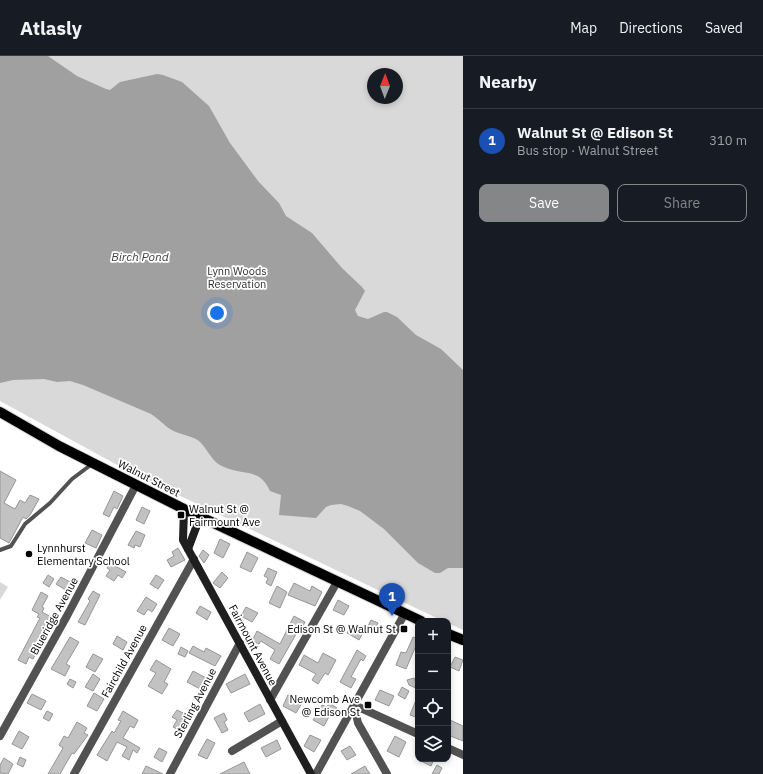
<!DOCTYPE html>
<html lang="en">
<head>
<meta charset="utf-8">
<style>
	body { margin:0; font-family:"IBM Plex Sans",sans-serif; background:#20242c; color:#f1f3f6 }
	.controls { position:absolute; right:12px; bottom:12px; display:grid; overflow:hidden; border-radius:8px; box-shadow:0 2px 6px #0003 }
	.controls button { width:36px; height:36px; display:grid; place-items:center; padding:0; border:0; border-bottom:1px solid #363941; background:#171b24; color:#f1f3f6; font:20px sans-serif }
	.compass { position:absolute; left:367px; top:12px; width:36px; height:36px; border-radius:50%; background:#171b24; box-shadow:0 2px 6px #0003; rotate:1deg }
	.you { position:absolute; left:217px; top:257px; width:14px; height:14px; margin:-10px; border:3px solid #fff; border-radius:50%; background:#1a73e8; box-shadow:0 0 0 6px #1a73e833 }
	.badge { display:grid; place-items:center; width:26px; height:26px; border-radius:50%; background:#858687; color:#fff; font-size:13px; font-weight:700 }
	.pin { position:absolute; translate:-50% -33px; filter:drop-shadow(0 1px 2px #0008) }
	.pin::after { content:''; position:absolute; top:21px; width:14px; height:12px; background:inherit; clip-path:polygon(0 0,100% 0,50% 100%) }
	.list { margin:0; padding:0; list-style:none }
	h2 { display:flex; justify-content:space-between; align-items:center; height:52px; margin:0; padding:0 16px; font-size:17px }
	h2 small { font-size:13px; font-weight:400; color:#9ea1a6 }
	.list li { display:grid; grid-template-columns:26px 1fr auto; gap:12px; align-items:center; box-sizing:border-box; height:64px; padding:0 16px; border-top:1px solid #363941 }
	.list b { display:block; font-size:15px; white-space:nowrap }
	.list p { margin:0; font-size:13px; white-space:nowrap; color:#9ea1a6 }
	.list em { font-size:13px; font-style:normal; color:#9ea1a6 }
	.actions { display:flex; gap:8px; padding:12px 16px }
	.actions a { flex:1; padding:9px 0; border:1px solid #858687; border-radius:8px; text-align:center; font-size:14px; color:#858687 }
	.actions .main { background:#858687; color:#fff }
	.icon { flex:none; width:22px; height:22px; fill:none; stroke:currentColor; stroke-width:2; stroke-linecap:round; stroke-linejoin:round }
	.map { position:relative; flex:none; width:463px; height:718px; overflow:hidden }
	header { display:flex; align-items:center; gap:24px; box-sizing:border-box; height:56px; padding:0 20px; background:#171b24; border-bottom:1px solid #363941 }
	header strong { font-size:19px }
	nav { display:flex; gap:22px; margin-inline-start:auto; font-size:14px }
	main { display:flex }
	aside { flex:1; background:#171b24 }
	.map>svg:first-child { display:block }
	.green { fill:#d9d9d9; fill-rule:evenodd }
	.water { fill:#a0a0a0 }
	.building { fill:#c2c2c2; stroke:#969696 }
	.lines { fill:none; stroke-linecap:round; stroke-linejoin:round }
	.primary-casing { stroke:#dbdbdb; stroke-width:12 }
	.lane { stroke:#525252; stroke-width:4 }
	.street { stroke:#525252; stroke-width:8 }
	.secondary { stroke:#1f1f1f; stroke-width:8 }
	.primary { stroke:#000; stroke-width:10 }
	.poi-dot { fill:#000; stroke:#fff; stroke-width:1.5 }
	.labels { text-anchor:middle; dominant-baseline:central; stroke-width:3.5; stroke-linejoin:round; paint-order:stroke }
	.park-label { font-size:11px; fill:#303030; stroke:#fff }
	.street-label { font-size:11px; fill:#000; stroke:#fff }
	.poi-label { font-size:11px; fill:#000; stroke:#fff; text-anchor:start }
	.water-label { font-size:12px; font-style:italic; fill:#414141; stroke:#fff }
</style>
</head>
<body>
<header>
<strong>Atlasly</strong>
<nav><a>Map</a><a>Directions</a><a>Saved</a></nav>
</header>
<main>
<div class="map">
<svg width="463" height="718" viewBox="0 0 463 718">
	<rect width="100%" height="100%" fill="#fff"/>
	<g class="green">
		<path d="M0,0H463V574L448,567V565H443L132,417L0,345ZM373,18H397V42H373Z"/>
		<path d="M0,526L8,531L0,544Z"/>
	</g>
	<path class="water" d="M0,0H48L77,20L106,33L110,34L120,26L157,18L163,19L182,26L209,50L230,87L258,125L279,147L286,160L312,177L342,212L362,231L365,235L355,254L358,260L368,263L384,256H387L397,261L416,279L441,293L463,314V512H448L440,517H435L418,507L384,473L360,455L348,450L341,448L331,449L326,451L316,462L279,459L281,439L270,435C259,411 243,420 224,411C212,407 208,393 199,385C191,379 179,379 170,373C164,369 159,363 151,358L83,329L70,325L57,326L44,323L13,324L0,327Z"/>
	<g class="building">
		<path d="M0,415L16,424L4,447L15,453L20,444L25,447L30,439L39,443L30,459L26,463L23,461L9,487L0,482Z"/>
		<path d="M114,435L123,440L117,453L114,451L109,461L103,458Z"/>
		<path d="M142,451L150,455L144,468L136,464Z"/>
		<path d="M92,474L102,479L96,492L85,487Z"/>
		<path d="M136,475L145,479L140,491L135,489L134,492L128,489Z"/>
		<path d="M220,483L230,488L223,502L214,497Z"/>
		<path d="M178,492L185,504L171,511L167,504L174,500L172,496Z"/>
		<path d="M203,494L209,499L204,507L199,500Z"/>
		<path d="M247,496L258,502L251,516L240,511Z"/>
		<path d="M110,507L126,516L122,522L118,519L114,525L106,520L110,514L107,512Z"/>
		<path d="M268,512L277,516L271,530L266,527L268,522L264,520Z"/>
		<path d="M222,516L228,522L220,532L213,527Z"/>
		<path d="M48,519L54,523L49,531L43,527Z"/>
		<path d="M156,519L164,524L158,533L150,528Z"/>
		<path d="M61,521L74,528L69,536L56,528Z"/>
		<path d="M294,527L310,535L312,530L322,536L315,550L288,539Z"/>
		<path d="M277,530L287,536L280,552L269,547Z"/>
		<path d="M93,535L100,539L85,569L78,566L90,545L88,543Z"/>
		<path d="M41,536L48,540L42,551L44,552L42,556L51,561L34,592L38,594L33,603L29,601L26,608L18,604L40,562L37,561L39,558L32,554Z"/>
		<path d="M146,541L157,548L152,556L148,553L144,559L137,555Z"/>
		<path d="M338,544L349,550L344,559L333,554Z"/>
		<path d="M200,550L211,556L207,564L196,557Z"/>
		<path d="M246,551L258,557L252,566L241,560Z"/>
		<path d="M294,560L305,566L301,574L299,573L279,608L270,603L275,594L261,585L259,588L252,585L257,575L280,588Z"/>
		<path d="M371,564L378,567L373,578L366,574Z"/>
		<path d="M352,569L355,571L356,569L364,575L359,584L347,577Z"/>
		<path d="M169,572L180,578L173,590L162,584Z"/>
		<path d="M117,580L127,586L123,594L113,588Z"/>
		<path d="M70,581L79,586L66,608L70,610L65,620L51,613Z"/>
		<path d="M413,581L418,583V593L415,592L406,613L396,609L401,596L406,597Z"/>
		<path d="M193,590L204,596L206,592L221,600L215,610L189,597Z"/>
		<path d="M181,591L188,595L185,601L178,598Z"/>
		<path d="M357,594L366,600L363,605L361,603L351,621L356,623L351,632L340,626Z"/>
		<path d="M323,597L336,604L328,619L325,617L318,628L312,624L316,618L299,609L304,599L318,607Z"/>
		<path d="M93,598L103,603L95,616L86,611Z"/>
		<path d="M455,601L463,604L459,615L450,611Z"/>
		<path d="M156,604L171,613L164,626L168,628L162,638L148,630L156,617L150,614Z"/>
		<path d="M193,615L208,623L202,634L187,626Z"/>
		<path d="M93,618L100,623L93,635L85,631Z"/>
		<path d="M245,618L250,628L231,637L226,628Z"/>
		<path d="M414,622L418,632V633L409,629L407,624Z"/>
		<path d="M70,623L76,626L73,632L67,628Z"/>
		<path d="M402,631L409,635L405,643L398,639Z"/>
		<path d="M380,634L394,640L389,650L375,644Z"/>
		<path d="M94,637L104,643L97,655L87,650Z"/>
		<path d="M32,638L46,645L41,654L27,647Z"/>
		<path d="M288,639L302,647L296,657L283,650Z"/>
		<path d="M418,639V662L410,659Z"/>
		<path d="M329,647L337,652L332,661L330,659L324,670L313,664L322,649L327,651Z"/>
		<path d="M260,648L265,658L249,666L244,657Z"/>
		<path d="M177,654L185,658L182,664L184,665L179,674L173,671L177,664L172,661Z"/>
		<path d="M47,655L53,658L49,665L43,662Z"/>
		<path d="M123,655L138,664L134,672L130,670L123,682L140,692L137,697L133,694L129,704L122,700L127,691L117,686L107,705L97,699L112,675L114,677L121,665L118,664Z"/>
		<path d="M224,657L227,664L224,666L228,674L222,677L214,662Z"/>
		<path d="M450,664L463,670V685L448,679V670Z"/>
		<path d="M77,666L87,672L84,677L88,679L74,698L72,697L60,718H48L63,692L59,689L64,680L68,682Z"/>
		<path d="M19,675L29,681L22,693L12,688Z"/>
		<path d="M310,679L321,684L314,696L304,690Z"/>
		<path d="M395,680L406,686L399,701L387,695Z"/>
		<path d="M207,683L215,687L207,703L198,699Z"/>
		<path d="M277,684L281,693L266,701L261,692Z"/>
		<path d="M350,690L356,699L347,704L341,695Z"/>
		<path d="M159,692L167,696L162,706L154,701Z"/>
		<path d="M20,701L26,704L23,711L17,708Z"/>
		<path d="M4,702L13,708L8,718L0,717V709Z"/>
		<path d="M417,703H434L431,710Z"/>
		<path d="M244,706L250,718H220Z"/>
		<path d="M437,709L442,712L439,718H432Z"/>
		<path d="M146,710L163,718H142Z"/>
		<path d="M365,710L370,718H351Z"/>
	</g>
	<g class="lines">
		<defs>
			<g id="primary">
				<path d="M0,356L59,390L184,453L421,565"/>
				<path d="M448,578L463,584"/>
			</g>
		</defs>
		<use href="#primary" class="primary-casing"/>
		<path class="lane" d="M0,494L11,490L25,468L50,447L72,423L92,408"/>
		<g class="street">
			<path d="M270,644L337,526"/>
			<path d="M354,649L358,667L387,718"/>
			<path d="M354,649L418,678"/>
			<path d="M0,680L68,558L136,429"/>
			<path d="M448,692L463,699"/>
			<path d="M232,695L282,665"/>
			<path d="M74,718L194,503"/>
			<path d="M170,718L240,587"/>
			<path d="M316,718L405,557"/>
		</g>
		<g class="secondary">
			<path d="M184,453L183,484L311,718"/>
			<path d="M188,493L200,461"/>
		</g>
		<use href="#primary" class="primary"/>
	</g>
	<g class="poi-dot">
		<rect x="177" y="455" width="8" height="8" rx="2"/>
		<circle cx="29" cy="498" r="4"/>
		<rect x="400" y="569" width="8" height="8" rx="2"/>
		<rect x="364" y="645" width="8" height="8" rx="2"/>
	</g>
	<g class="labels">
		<g class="park-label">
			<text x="237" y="215">Lynn Woods<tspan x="237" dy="13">Reservation</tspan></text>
		</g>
		<g class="street-label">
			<text transform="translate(149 422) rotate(27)">Walnut Street</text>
			<text transform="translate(54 560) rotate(-61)">Blueridge Avenue</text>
			<text transform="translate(253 589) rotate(62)">Fairmount Avenue</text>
			<text transform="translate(124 605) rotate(-61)">Fairchild Avenue</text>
			<text transform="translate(195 647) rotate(-62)">Sterling Avenue</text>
		</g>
		<g class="poi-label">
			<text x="189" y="453">Walnut St @<tspan x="189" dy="13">Fairmount Ave</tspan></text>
			<text x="37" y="492">Lynnhurst<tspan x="37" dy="13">Elementary School</tspan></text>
			<text x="396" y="573" text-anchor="end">Edison St @ Walnut St</text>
			<text x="360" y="643" text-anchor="end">Newcomb Ave<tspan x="360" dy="13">@ Edison St</tspan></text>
		</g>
		<g class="water-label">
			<text x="140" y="200">Birch Pond</text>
		</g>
	</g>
</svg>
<div class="controls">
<button>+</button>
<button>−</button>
<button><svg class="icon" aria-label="locate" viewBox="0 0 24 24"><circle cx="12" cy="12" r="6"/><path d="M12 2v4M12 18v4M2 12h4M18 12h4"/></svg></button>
<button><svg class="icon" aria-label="layers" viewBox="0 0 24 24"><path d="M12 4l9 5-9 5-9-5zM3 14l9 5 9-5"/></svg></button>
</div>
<svg class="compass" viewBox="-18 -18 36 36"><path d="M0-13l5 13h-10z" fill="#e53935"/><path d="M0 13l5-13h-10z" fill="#9ea1a6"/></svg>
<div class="you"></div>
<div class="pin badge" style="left:392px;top:560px;background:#1a4fb4">1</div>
</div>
<aside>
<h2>Nearby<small></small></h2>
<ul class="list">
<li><span class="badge" style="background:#1a4fb4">1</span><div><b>Walnut St @ Edison St</b><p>Bus stop · Walnut Street</p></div><em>310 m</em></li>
</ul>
<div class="actions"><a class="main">Save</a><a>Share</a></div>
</aside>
</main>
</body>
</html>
